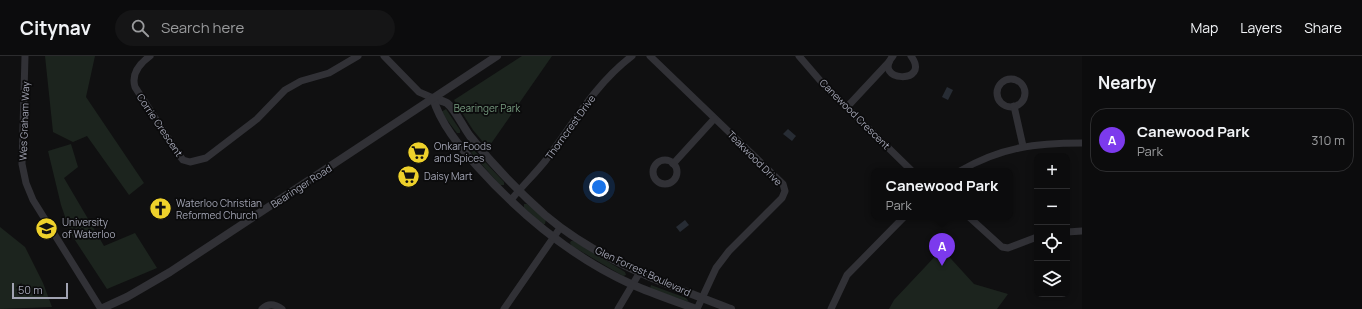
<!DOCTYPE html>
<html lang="en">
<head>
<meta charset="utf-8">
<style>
	body { margin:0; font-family:Manrope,sans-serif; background:#151516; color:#f1f3f6 }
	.controls { position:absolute; right:12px; bottom:12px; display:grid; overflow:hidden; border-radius:8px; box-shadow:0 2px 10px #0003 }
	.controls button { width:36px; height:36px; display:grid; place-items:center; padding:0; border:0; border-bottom:1px solid #2c2c2e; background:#0c0c0d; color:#f1f3f6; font:20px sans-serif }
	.scale { position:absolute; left:12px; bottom:10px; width:56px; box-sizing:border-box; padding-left:4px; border:2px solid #a1a3b2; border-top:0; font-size:11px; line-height:14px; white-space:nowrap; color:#a1a3b2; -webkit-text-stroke:3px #0b0b0c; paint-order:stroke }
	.you { position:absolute; left:599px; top:131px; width:14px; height:14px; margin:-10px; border:3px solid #fff; border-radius:50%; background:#1a73e8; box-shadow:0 0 0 6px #1a73e833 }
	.badge { display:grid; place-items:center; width:26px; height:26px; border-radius:50%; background:#7c3aed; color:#fff; font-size:13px; font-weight:700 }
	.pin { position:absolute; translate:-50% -33px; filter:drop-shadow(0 1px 2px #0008) }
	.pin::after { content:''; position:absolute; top:21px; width:14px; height:12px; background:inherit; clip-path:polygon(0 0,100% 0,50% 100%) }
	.popup { position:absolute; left:871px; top:112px; width:142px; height:52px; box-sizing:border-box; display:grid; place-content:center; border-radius:8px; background:#0c0c0d; filter:drop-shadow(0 1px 3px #0005); font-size:13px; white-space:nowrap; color:#9a9b9d }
	.popup b { font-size:15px; color:#f1f3f6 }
	.popup::after { content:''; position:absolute; left:50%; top:100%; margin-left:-8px; border:8px solid transparent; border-top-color:#0c0c0d }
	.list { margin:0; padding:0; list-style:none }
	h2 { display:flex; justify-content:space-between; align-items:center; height:52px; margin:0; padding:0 16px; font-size:17px }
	h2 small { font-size:13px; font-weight:400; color:#9a9b9d }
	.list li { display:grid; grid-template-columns:26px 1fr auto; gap:12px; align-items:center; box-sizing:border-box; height:64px; margin:0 8px 8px; padding:0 8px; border:1px solid #2c2c2e; border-radius:16px }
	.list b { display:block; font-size:15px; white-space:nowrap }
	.list p { margin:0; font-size:13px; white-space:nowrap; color:#9a9b9d }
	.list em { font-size:13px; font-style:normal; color:#9a9b9d }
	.icon { flex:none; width:22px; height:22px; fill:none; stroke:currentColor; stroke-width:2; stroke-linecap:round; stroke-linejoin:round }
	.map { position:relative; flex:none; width:1082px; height:253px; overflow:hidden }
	header { display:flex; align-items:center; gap:24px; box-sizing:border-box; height:56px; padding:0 20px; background:#0c0c0d; border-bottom:1px solid #2c2c2e }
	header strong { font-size:19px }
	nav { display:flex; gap:22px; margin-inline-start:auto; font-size:14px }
	.search { width:280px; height:36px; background:#151516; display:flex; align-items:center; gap:10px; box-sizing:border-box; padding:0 14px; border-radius:22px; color:#9a9b9d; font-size:15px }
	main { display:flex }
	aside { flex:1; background:#0c0c0d }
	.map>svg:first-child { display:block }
	.green { fill:#1c241e }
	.water { fill:#272c34 }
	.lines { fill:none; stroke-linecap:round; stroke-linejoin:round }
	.minor { stroke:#313136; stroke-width:7 }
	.tertiary { stroke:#313136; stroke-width:8 }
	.labels { text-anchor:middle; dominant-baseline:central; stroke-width:3.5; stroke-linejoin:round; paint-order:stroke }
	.park-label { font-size:10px; fill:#789d81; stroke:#0b0b0c }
	.street-label { font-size:10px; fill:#a1a3b2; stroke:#0b0b0c }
	.poi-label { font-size:10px; fill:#a1a3b2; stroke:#0b0b0c; text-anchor:start }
</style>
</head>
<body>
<header>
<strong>Citynav</strong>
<div class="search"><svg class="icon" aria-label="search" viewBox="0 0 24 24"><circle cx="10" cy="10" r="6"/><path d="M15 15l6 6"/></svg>Search here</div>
<nav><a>Map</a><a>Layers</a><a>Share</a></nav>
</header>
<main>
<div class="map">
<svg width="1082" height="253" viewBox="0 0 1082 253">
	<rect width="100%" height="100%" fill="#101011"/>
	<g class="green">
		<path d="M45,0H95L86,41L144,127L129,139L87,80L73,86L53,76Z"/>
		<path d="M522,0H552L488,92L473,74L454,44Z"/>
		<path d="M446,53L460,74V77H457L441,56Z"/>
		<path d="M71,88L78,111L64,122L104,190L135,177L157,212L107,233L71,178L61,149L48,95Z"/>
		<path d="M469,89L504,126V129H500L469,94Z"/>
		<path d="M524,148H527L546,163L545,168H543L524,152Z"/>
		<path d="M0,171L25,191L43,227L52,251L0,253Z"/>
		<path d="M571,185H574L625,216L626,219L623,220L572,190L570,187Z"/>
		<path d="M942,193L974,228L1008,238L997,253H889L894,244Z"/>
		<path d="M651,229L686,242L689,246L650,233Z"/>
	</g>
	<g class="water">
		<path d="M947,31L953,34L948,44L942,41Z"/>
		<path d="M788,73L796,80L792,85L783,78Z"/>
		<path d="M685,164L689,169L680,176L676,171Z"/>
	</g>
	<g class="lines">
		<g class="minor">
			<path d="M25,0L22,108L26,127L33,144L101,253"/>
			<path d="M150,0C139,8 131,18 135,31L179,99L183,104L190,106L206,102L257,63L285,34L301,25L329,17L358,0"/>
			<path d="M384,0L419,36L433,42"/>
			<path d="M650,0L783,128L785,135L782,142L729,195L716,212L697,253"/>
			<path d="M799,0L824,29L912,115"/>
			<path d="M893,0C871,26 932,29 911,0"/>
			<circle cx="1011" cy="37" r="14"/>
			<path d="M1014,50L1023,90"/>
			<path d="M847,51L889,6"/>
			<circle cx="665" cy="116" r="12"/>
			<path d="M673,108L714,63"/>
			<path d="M960,115C1001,91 1036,87 1082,87"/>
			<path d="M511,144C522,130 535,118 546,104C573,68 595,28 632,0"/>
			<path d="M969,161L1002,191L1008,192L1037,181"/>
			<path d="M1067,176L1082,175"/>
			<path d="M262,253C268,247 275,248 282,253"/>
			<path d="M504,253L560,172"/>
			<path d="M618,253L640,216"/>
			<path d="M831,253L847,219L904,161"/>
		</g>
		<g class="tertiary">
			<path d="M433,42C437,44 444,45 447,47C455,53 463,71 470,80C492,108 518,135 545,159C598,204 667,229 731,253"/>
			<path d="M433,42C440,67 460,91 477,110C521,159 573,202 633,229C654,238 675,245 696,253"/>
			<path d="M101,253L127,241L170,216L497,0"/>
		</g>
	</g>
	<defs>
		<symbol id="supermarket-disc" viewBox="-11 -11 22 22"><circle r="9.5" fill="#eed12b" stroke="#0b0b0c"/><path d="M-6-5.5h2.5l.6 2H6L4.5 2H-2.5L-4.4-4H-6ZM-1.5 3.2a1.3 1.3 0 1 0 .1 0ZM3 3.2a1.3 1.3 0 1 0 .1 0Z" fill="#111"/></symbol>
		<symbol id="church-disc" viewBox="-11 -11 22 22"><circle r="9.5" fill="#eed12b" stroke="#0b0b0c"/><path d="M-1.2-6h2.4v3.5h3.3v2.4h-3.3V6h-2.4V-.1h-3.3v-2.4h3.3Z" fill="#111"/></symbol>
		<symbol id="university-disc" viewBox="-11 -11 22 22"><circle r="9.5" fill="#eed12b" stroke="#0b0b0c"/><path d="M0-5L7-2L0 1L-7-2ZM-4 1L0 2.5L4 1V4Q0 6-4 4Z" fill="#111"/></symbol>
	</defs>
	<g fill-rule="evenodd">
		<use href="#supermarket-disc" x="406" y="84" width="25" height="25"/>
		<use href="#supermarket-disc" x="396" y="108" width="25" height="25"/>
		<use href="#church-disc" x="148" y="140" width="25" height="25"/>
		<use href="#university-disc" x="34" y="160" width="25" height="25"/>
	</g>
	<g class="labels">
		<g class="park-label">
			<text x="487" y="52">Bearinger Park</text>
		</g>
		<g class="street-label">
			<text transform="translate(855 58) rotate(45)">Canewood Crescent</text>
			<text transform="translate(24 65) rotate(-88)">Wes Graham Way</text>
			<text transform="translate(160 69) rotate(56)">Corrie Crescent</text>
			<text transform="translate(570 71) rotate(-54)">Thorncrest Drive</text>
			<text transform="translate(755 102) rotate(45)">Teakwood Drive</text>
			<text transform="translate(301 130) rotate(-33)">Bearinger Road</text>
			<text transform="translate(643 215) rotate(25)">Glen Forrest Boulevard</text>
		</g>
		<g class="poi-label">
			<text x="434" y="90">Onkar Foods<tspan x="434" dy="12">and Spices</tspan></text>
			<text x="424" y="120">Daisy Mart</text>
			<text x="176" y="147">Waterloo Christian<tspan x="176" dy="12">Reformed Church</tspan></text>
			<text x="62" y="166">University<tspan x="62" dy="12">of Waterloo</tspan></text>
		</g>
	</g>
</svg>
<div class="controls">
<button>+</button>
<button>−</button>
<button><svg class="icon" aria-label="locate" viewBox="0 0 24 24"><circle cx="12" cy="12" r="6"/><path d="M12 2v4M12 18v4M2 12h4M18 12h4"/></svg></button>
<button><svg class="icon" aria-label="layers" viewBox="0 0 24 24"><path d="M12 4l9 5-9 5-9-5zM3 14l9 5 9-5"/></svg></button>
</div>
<div class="scale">50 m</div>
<div class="you"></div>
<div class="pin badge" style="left:942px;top:210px">A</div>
<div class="popup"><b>Canewood Park</b>Park</div>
</div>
<aside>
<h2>Nearby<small></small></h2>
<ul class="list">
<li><span class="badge">A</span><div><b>Canewood Park</b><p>Park</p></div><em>310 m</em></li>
</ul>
</aside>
</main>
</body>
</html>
